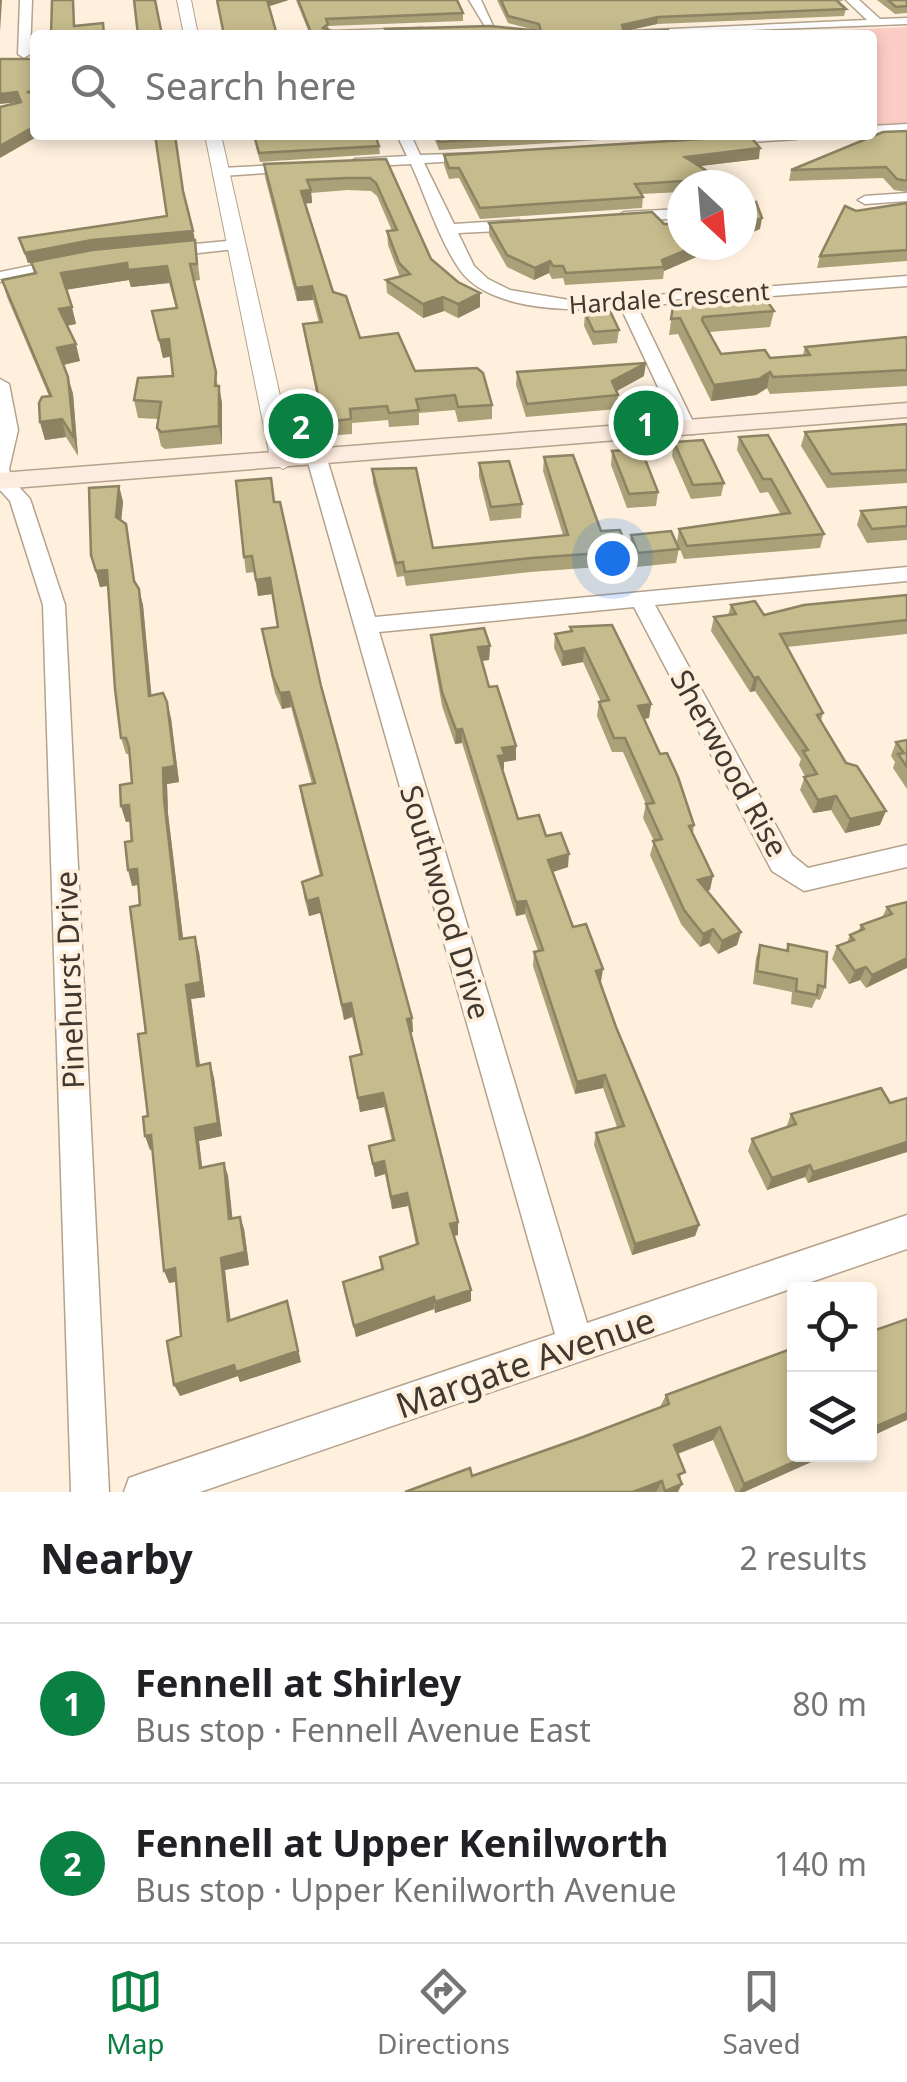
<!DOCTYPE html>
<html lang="en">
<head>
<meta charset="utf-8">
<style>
	body { margin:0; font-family:"Noto Sans",sans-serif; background:#f2f2f2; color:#202124 }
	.controls { position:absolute; right:30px; bottom:30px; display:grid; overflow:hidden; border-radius:10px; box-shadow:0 5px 15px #0003 }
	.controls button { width:90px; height:90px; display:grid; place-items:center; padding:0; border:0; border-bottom:2px solid #e0e0e0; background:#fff; color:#202124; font:50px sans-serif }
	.compass { position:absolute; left:667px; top:170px; width:90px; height:90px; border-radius:50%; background:#fff; box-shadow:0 5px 15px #0003; rotate:154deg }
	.you { position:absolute; left:612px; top:558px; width:35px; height:35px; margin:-25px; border:8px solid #fff; border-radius:50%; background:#1a73e8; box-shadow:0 0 0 15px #1a73e833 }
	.badge { display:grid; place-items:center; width:65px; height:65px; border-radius:50%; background:#0b8043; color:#fff; font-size:32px; font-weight:700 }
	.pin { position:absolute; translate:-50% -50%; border:5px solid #fff; box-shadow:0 2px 10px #0006 }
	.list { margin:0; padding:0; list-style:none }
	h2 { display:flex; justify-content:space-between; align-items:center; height:130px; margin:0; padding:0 40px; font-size:42px }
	h2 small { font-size:32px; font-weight:400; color:#757577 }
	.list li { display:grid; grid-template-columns:65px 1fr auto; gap:30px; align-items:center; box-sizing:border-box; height:160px; padding:0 40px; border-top:2px solid #e0e0e0 }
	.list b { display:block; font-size:38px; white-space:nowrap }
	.list p { margin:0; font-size:32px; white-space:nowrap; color:#757577 }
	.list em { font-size:32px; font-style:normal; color:#757577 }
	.icon { flex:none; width:55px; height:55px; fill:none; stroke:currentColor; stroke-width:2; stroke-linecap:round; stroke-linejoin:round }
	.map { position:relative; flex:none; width:907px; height:1492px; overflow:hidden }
	.search { position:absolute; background:#fff; box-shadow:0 5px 15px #0003; left:30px; right:30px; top:30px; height:110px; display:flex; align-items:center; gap:25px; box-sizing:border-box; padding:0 35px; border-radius:10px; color:#757577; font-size:38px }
	.sheet { height:450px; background:#fff }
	nav { display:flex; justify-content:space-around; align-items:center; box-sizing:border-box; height:140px; border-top:2px solid #e0e0e0; background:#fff; font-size:28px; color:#757577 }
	nav a { display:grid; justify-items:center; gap:5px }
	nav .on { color:#0b8043 }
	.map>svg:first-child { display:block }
	.green { fill:#fbccc4 }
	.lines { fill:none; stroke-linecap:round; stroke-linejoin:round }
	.minor-casing { stroke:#b3a28c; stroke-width:3 }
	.tertiary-casing { stroke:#b3a28c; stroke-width:2 }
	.secondary-casing { stroke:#b3a28c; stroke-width:3 }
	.minor { fill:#fff; fill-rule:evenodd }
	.tertiary { fill:#fff; fill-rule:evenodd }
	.secondary { fill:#feebe0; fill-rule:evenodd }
	.wall { fill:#aaa178 }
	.shaded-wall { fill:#8b8362 }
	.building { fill:#c6bb8c; stroke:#8b8362; stroke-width:2.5 }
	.labels { text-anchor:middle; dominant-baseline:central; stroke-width:8; stroke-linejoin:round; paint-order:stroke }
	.far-street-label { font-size:25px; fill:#403930; stroke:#fff0de }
	.street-label { font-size:30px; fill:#403930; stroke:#fff0de }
	.near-street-label { font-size:35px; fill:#403930; stroke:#fff0de }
</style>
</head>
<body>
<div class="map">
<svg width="907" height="1492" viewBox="0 0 907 1492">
	<rect width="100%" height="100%" fill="#fff0de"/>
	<path class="green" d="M907,27V128L872,129V35H741Z"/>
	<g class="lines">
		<defs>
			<g id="minor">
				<path d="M20,0H32L30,54L24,58L18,54Z"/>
				<path d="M469,0H481L494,28H486Z"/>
				<path d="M846,0H859L880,19L907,18V24L623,35L629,31L867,20Z"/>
				<path d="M422,28L418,34L327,35L333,31Z"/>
				<path d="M907,124V132L872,134V126Z"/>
				<path d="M397,135H411L420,155L480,153V159L475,160L424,163L454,224L519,220L527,225L519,230L458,233L474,266L488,279L510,290L575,301L907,276V286L637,306L697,430L694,434H680L621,308C575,311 490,312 460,270C439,240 426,197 411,164L355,167L348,163L355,159L407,156Z"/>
				<path d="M734,135H804L797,139L720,144L713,140Z"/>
				<path d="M301,164V170L296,171L221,176L214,172L221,168Z"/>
				<path d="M907,193V201L865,204L858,200L865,196Z"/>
				<path d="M682,209L681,218L624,222L616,217L624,212Z"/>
				<path d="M238,240L244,242V248L163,257L155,252L163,247Z"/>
				<path d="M64,259L70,261V267L0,282V272Z"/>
				<path d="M0,379L9,384L18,430L9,469L12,479L30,499L65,605L109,1492H71L43,605L10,501L0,490Z"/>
				<path d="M317,453L327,459L375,617L907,567V581L655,605L792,855L808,868L907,845V867L804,891L772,871L634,607L379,632L587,1323L907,1215V1249L200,1492H124L129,1478L143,1473L555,1334L307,459Z"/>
			</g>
			<g id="tertiary">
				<path d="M177,0H191L198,35H184Z"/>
				<path d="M205,135H221L295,462L283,469L271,462Z"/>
			</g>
			<path id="secondary" d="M907,403V417L0,489V473Z"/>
		</defs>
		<use href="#minor" class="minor-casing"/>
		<use href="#tertiary" class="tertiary-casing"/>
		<use href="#secondary" class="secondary-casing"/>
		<use href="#minor" class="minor"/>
		<use href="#tertiary" class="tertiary"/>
		<use href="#secondary" class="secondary"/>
	</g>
	<g class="wall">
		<path d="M296,0H457L463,13V21L328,26L329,30L333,35H310Z"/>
		<path d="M497,0H844L838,2L846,9L844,16L657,24L624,31L672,35H386L385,29L535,30L508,23Z"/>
		<path d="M877,0H907V13L895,14Z"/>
		<path d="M907,131V192L894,190L883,178L789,181L791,170Z"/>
		<path d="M151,135H175L183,193L193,231L197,256L200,280L194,281L222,403V444L165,449L161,446L157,428L158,419L138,418L134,400L173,376L171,356L163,358L152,311L176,308L169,283L131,287L129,280L67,289L76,324L67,326L80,361L64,365L73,394L78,456L66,437L45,440L40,422L49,396L7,297L2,280L34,274L31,262L94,249L28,263L19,238L167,216L156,138H152Z"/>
		<path d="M253,135H308L379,146L380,154L260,162Z"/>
		<path d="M433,135H677L439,150Z"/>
		<path d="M444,155L759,159L699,166L729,185H682V192L641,194L643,197L642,208L480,219L459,178L449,179L444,165Z"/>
		<path d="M386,159L431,259L458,282L480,293V307L458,318L444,311L423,318L387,293L386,280L400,277L388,245L387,231H392L377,196L371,191L348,190L311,193L312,203H305L333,292L360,338L415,371L492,405V419L458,422L455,410L419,413V425L389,427L388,420L352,423V434L325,436L305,338L303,324L319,323L313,300L297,301L265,177L264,164Z"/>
		<path d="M907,203V261L817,268L820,256L856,211Z"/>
		<path d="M489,223L682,245H724L664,271L663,279L565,285L563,278L552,279L549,273L534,280L507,267L489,235Z"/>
		<path d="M674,301L774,311L770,327L709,332L721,354L770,358L803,355L805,347L907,337V386L770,394L767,388L756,395L711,401L678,334L669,335Z"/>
		<path d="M585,313L619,330L617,343L593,345L584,326Z"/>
		<path d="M517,372L644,376L617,391L618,395L617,409L526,417L516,385Z"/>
		<path d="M907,424V483L827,488L801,446L805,432Z"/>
		<path d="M739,437L824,534L820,548L684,559L677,542L679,529L781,515L768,492L760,493L737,450Z"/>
		<path d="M674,442L724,483L721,496L691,499L672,456Z"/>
		<path d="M612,451L658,492L656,506L627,508L611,465Z"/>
		<path d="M544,457L601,531L628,551L626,565L530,572L406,586L404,576L397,577L373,483L372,469L433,548L563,535L543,471Z"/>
		<path d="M479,463L522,504L521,518L490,521L479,477Z"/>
		<path d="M119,486L123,502L121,521L126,524L135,584L143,605L151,695L171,718L179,782L167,784L168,814L183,939L199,952L205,997L191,999L200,1066L210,1063L214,1078L222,1136L199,1141L202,1168L224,1163L228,1176L232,1219L240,1217L244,1229L249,1265L225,1270L230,1320L301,1362L240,1382L238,1376L180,1396L181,1336L176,1281L169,1283L152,1149L150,1150L138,885L132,886L130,821L126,822L121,806L132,783L130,754H126L121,738L108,586L100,587L91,555Z"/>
		<path d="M274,502L321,686L412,1018L413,1032L410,1033L458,1235L454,1236L471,1301L435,1313L434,1309L356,1337L343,1282L381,1270L380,1257L416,1245L408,1206L392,1209L385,1174L375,1177L369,1146L392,1141L384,1107L360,1112L350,1057L361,1055L352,1017L344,1020L320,913L309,916L304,897L302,882L320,876L302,801L300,786L312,784L291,707L282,709L275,693L265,645L262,629L278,627L272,594L258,596L254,572L246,573L244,557Z"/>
		<path d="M907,507V540L867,543L857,525L861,511Z"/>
		<path d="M631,535L679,549L676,563L636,567L629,548Z"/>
		<path d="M907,595V634L787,647L823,713L821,721L880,825L845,833L831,810L813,813L800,790L805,776L799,765L801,759L755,691L750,692L711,631L714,617L728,615L731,605L764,615Z"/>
		<path d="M570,627L651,704L649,718L644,719L694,825L693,833L710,890L707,891L741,932L737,945L718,954L709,943L700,947L681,924L650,855L654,841L643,818L646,804L623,752H612L597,716L599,702H601L583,662L562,666L554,648L555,634L570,632Z"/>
		<path d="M431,635L490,646L489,660L482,661L489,687L516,746V760L504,762V769H502L518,819L546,836L568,867L552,872L573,927L601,982L600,983L616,1027L699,1225L695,1236L632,1255L594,1145L596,1133L617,1127L603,1088L575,1094L533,966L534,952L538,951L525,914L516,916L462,743L455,744L442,706L432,649Z"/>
		<path d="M907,740V789L893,768L895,762L891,756L896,742Z"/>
		<path d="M907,902L866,988L860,980L849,984L832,959L837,946L847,943L850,935L858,932L861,925L882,918L887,907Z"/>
		<path d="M788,944L825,987L820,1000L816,999L812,1008L791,1004L792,992L753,984L756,958L760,945L786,950Z"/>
		<path d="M907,1098V1152L808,1183L805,1177L767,1190L748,1151L752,1139L786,1128L791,1114L890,1103Z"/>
		<path d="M666,1395L794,1454H829L744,1492H735L713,1440L678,1454L681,1480L678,1492H405L472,1476L583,1437L660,1407Z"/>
	</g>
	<g class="shaded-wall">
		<path d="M0,0H2L0,32Z"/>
		<path d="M267,0H289L267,7Z"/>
		<path d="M658,17L657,24L621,32L622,25Z"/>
		<path d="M17,92L20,102L0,104V94Z"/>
		<path d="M35,126V135H40L0,158V146Z"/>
		<path d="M760,148L759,159L684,168L685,157Z"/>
		<path d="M311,190L312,203L302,204L301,191Z"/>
		<path d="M762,218L760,229L742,237V226Z"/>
		<path d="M193,231L195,240L94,249L28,263L25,253L92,240Z"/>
		<path d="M699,245H724L664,271L662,260Z"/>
		<path d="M550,261L549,273L534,280L535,268Z"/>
		<path d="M127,263L167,266L169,283L131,287L129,280L65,290L61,273Z"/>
		<path d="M312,286L313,300L297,301L296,288Z"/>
		<path d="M480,293V307L458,318V304Z"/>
		<path d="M443,297L444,311L423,318V304Z"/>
		<path d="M72,307L76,324L63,326L59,309Z"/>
		<path d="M169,339L173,356L163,358L159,340Z"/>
		<path d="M76,344L80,361L61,365L57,348Z"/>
		<path d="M646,363L644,376L611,394L612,381Z"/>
		<path d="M770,372L767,388L756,395L711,401L714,385Z"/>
		<path d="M68,377L73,394L78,456L74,438Z"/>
		<path d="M219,386L222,403V444L219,426Z"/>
		<path d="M62,419L66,437L45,440L40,422Z"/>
		<path d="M119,486L123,502L120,532L116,517Z"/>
		<path d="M107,570L111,585L100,587L96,571Z"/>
		<path d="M270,578L272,594L258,596L256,580Z"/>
		<path d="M139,589L143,605L153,711L149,696Z"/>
		<path d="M490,646L489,660L478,661V647Z"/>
		<path d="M584,648L583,662L562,666L563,652Z"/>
		<path d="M758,677L755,691L750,692L754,678Z"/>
		<path d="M289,692L291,707L282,709L280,693Z"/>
		<path d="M167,702L171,718L179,782L167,784L168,814L185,954L180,939L164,799L163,768Z"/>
		<path d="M651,704L649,718L636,720L638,706Z"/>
		<path d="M462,729V743L455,744L456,730Z"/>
		<path d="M516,746V760L504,762V769L498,770V756L502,748Z"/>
		<path d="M836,796L831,810L813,813L818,800Z"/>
		<path d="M129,805L133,821L126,822L121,806Z"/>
		<path d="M886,811L880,825L845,833L850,819Z"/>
		<path d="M569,854L568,867L547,874L548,860Z"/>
		<path d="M137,869L142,884L132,886L128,870Z"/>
		<path d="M713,876L710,890L695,893L698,880Z"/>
		<path d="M318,898L320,913L309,916L307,901Z"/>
		<path d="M526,901L525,914L516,916V902Z"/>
		<path d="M713,929L709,943L700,947L703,934Z"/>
		<path d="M741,932L737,945L718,954L722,941Z"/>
		<path d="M195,937L199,952L205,997L191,999L202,1080L197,1066L186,985Z"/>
		<path d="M907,958V968L866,988L872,975Z"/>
		<path d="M866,967L860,980L849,984L855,971Z"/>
		<path d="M603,969L601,982L594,984L596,971Z"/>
		<path d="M351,1003L352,1017L344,1020L342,1005Z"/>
		<path d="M412,1018L413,1032L407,1033V1019Z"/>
		<path d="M210,1063L214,1078L222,1136L199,1141L204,1182L200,1168L195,1128Z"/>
		<path d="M605,1075L603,1088L575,1094L577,1082Z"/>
		<path d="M383,1093L384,1107L360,1112L358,1098Z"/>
		<path d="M151,1135L156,1148L150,1150L145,1136Z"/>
		<path d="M907,1142V1152L808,1183L813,1172Z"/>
		<path d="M384,1161L385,1174L375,1177L373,1164Z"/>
		<path d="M224,1163L228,1176L234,1232L229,1219Z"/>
		<path d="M810,1165L805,1177L767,1190L772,1178Z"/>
		<path d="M407,1193L408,1206L392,1209L391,1197Z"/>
		<path d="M240,1217L244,1229L249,1265L225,1270L232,1332L228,1321L221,1258Z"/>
		<path d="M458,1222V1235L450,1237V1224Z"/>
		<path d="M699,1225L695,1236L632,1255L635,1244Z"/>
		<path d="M175,1268L181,1281L169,1283L164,1271Z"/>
		<path d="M471,1290V1301L435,1313V1302Z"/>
		<path d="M434,1297V1309L356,1337L354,1326Z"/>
		<path d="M287,1301L301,1362L240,1382L238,1376L180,1396L174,1385L234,1365Z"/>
		<path d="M907,1413V1420L870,1437V1429Z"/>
		<path d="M720,1427L713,1440L668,1457L674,1445Z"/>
		<path d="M812,1454H829L744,1492H739L744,1484Z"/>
		<path d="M662,1481L656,1492H633Z"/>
		<path d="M682,1484L678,1492H665V1491Z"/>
	</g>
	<g class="building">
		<path d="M52,0H73L74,26L103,23L104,35H51Z"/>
		<path d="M134,0H155L162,35H138Z"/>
		<path d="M217,0H267L277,35H224Z"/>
		<path d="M298,0H457L463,13L326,19L328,24L323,28L332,31L333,35H312Z"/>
		<path d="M501,0H836L846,9L658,17L622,25L624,32L668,30L672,35H388L385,29L490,26L541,31L539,24L508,16Z"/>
		<path d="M888,0H907V6L896,7Z"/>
		<path d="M0,59H35V91L27,92L35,94V126L0,146V107L21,102L17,92L0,94Z"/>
		<path d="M907,131V181L897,179L886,167L791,170L883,132Z"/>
		<path d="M155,135H175L183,191L193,231L92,240L25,253L19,238L167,216Z"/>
		<path d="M254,135H375L379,146L259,153Z"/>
		<path d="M436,135H553L439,142Z"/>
		<path d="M750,136L760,148L685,157L729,185H707L684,181L635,184L643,197L480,208L459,168H449L444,155Z"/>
		<path d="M386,159L431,259L458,282L480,293L458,304L443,297L423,304L386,280L410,274L399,263L387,231L397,230L376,183L370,178H347L307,180L311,190L301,191L333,292L346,296L360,338L398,333L415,371L477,368L483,373L492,405L458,407L455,395L416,399L419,410L389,413L387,406L350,409L351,419L324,422L303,324L322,322L312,286L296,288L264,164Z"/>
		<path d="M756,202L762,218L742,226V208Z"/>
		<path d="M907,203V250L820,256L845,206L856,211Z"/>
		<path d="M652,212L664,224H682V245H699L662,260L664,267L566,273L563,266H553L550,261L535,268L507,255L489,223Z"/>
		<path d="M195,240L197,264H190L216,372L215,386H219V426L161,432L157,428L161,402L134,400L138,378L173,376L169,339L159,340L152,311L177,308L167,266L128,270L127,263L61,273L72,307L59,309L76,344L57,348L68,377L74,438L62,419L40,422L39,403L42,397L51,396L2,280L36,273L31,262L92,250Z"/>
		<path d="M763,295L774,311L703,317L702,320L721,354L765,350L770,358L810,355L805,347L907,337V370L773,377L770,372L759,379L714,385L680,318L671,319L674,301Z"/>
		<path d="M610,311L619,330L594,332L585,313Z"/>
		<path d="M646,363L612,381L618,395L527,404L517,372Z"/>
		<path d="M907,424V470L831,474L805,432Z"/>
		<path d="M768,435L824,534L687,546L679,529L790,513L771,479H763L739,437Z"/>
		<path d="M703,440L724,483L693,485L674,442Z"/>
		<path d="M641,449L658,492L629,494L612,451Z"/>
		<path d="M573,455L601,531L620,530L628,551L531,558L405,572L403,562L396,563L372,469L416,468L433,548L568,535L544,457Z"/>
		<path d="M509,461L522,504L491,507L479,463Z"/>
		<path d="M271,478L274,502H280L321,686L412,1018L407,1019L458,1222L450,1224L471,1290L435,1302L434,1297L354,1326L343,1282L383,1269L380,1257L418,1244L407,1193L391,1197L384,1161L373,1164L369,1146L394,1140L383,1093L358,1098L350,1057L362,1054L351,1003L342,1005L318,898L307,901L302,882L322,875L300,786L315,783L289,692L280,693L273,677L262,629L278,627L270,578L256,580L252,556L244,557L236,481Z"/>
		<path d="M119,486L116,517L126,524L134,581L139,589L149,696L163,693L167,702L175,766L163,768L164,799L180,939L195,937L201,982L186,985L197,1066L210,1063L218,1123L195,1128L200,1168L224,1163L229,1219L240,1217L245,1252L221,1258L228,1321L287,1301L298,1351L236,1372L234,1365L174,1385L167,1341L181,1336L175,1268L164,1271L151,1135L145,1136L143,1117L148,1116L138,1034L146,1033L130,907L140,905L137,869L128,870L125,842L132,841L129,805L121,806L120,785L132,783L129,747L126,738H121L115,689L107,570L96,571L91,555L89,488Z"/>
		<path d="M907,507V526L872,529L861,511Z"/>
		<path d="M671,531L679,549L638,553L631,535Z"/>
		<path d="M907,595V620L780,634L823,713L817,715L846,763L857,766L886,811L850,819L836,796L818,800L804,777L817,774L803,751L808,750L758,677L754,678L714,617L736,614L731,605L755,601L764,615L804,605Z"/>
		<path d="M612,625L651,704L638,706L660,754L667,753L678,777L694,825L689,826L713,876L698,880L741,932L722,941L713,929L703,934L684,910L653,841L662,839L646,804L654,803L625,738H614L599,702L609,700L584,648L563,652L555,634L572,631L570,627Z"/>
		<path d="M484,628L490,646L478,647L489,687L497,686L516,746L502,748L505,755L498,756L518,819L539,815L546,836L561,833L569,854L548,860L573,927L586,924L603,969L596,971L616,1027L699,1225L635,1244L596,1133L624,1126L605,1075L577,1082L534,952L543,950L526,901L516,902L462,729L456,730L442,692L431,635Z"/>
		<path d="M907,740V767L898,754L904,753L896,742Z"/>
		<path d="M907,902V958L872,975L866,967L855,971L837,946L854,940L850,935L864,929L861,925L892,914L887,907Z"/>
		<path d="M788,944L827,952L825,987L818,985L817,995L796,991L797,979L757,971L760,945L788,951Z"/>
		<path d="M881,1088L890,1103L907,1098V1142L813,1172L810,1165L772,1178L752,1139L796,1124L791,1114Z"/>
		<path d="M907,1319V1413L870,1429V1332Z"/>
		<path d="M788,1350L792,1357L794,1356V1454H812L744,1484L720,1427L674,1445L685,1472L678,1475L682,1484L665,1491L662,1481L633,1492H405L470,1468L472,1476L583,1437L669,1404L666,1395Z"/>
	</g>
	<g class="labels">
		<g class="far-street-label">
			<text transform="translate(669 297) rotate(-4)">Hardale Crescent</text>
		</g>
		<g class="street-label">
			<text transform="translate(730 763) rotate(61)">Sherwood Rise</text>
			<text transform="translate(446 902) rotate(73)">Southwood Drive</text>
			<text transform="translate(69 980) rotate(-92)">Pinehurst Drive</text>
		</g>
		<g class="near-street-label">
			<text transform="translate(525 1362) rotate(-19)">Margate Avenue</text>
		</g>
	</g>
</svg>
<div class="controls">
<button><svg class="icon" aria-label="locate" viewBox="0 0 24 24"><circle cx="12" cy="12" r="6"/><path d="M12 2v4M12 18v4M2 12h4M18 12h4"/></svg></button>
<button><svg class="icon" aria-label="layers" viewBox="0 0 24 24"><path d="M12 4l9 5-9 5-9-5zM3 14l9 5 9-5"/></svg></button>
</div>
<svg class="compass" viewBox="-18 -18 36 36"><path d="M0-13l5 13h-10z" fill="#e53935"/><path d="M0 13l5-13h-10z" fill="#757577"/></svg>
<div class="you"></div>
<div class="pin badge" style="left:646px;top:423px">1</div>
<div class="pin badge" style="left:301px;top:426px">2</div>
<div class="search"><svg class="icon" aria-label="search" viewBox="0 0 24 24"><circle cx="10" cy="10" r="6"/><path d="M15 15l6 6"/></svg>Search here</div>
</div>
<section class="sheet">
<h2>Nearby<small>2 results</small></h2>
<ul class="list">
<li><span class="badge">1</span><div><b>Fennell at Shirley</b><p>Bus stop · Fennell Avenue East</p></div><em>80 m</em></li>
<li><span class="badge">2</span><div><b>Fennell at Upper Kenilworth</b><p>Bus stop · Upper Kenilworth Avenue</p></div><em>140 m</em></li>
</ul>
</section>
<nav>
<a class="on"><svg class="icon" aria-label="map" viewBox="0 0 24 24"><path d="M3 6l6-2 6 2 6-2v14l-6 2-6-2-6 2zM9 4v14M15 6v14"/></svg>Map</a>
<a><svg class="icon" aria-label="directions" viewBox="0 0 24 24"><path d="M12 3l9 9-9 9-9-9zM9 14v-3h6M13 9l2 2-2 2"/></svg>Directions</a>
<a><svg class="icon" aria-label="saved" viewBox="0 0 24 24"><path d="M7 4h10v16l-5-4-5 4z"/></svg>Saved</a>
</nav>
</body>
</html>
